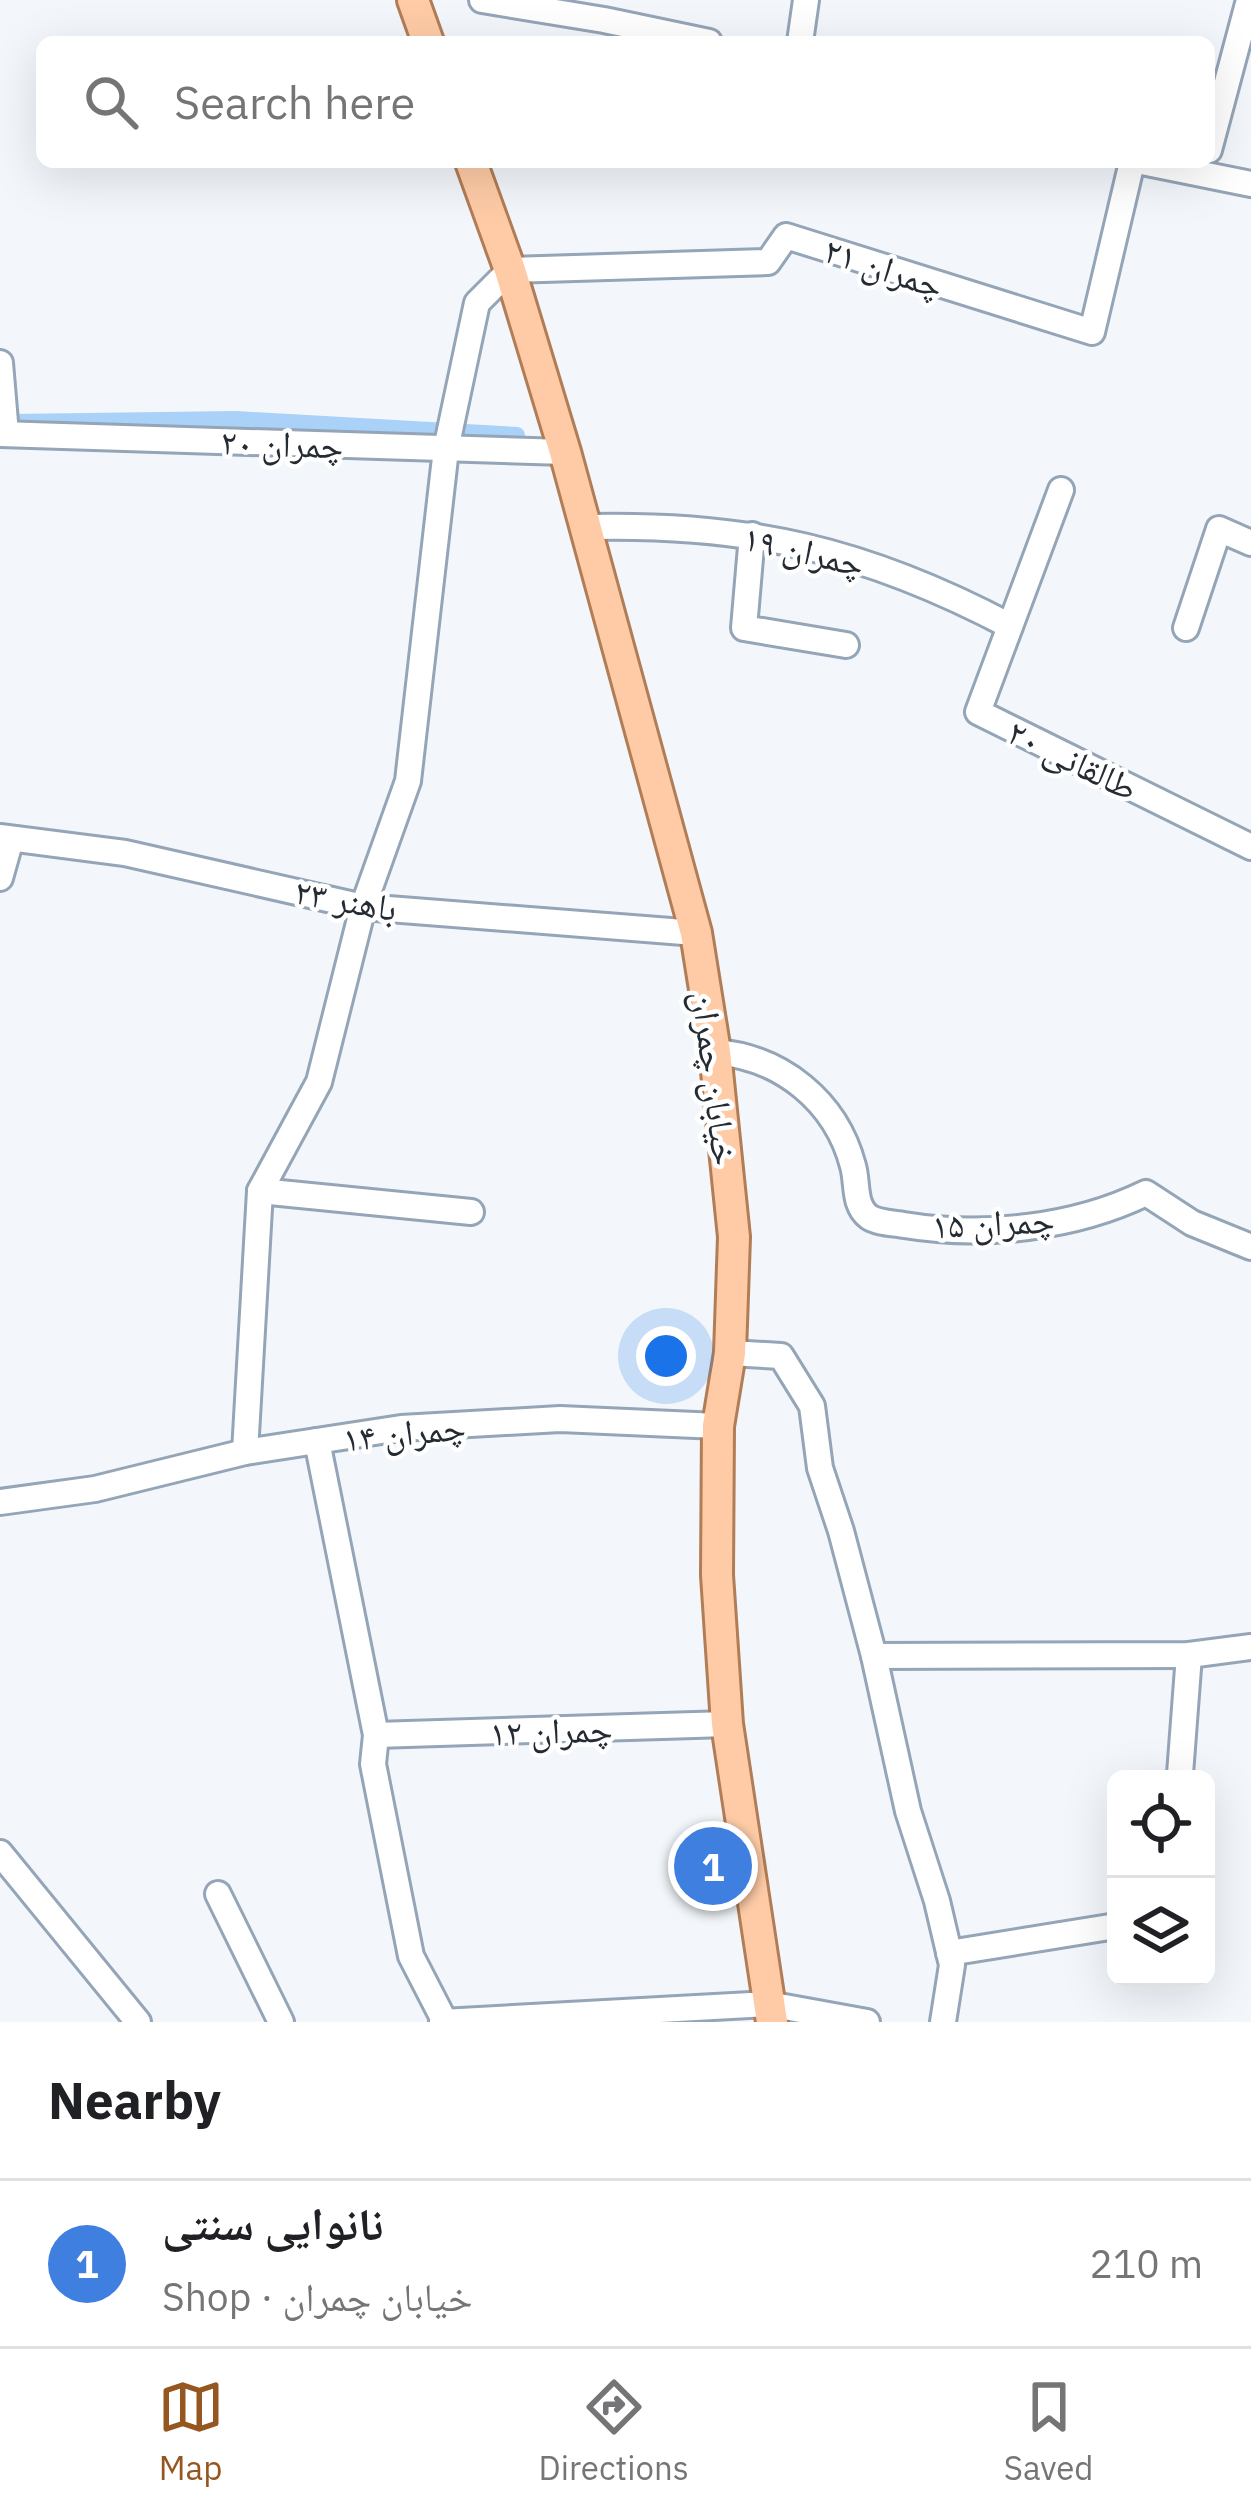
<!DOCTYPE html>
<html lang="en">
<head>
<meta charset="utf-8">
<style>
	body { margin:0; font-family:"IBM Plex Sans","Noto Naskh Arabic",sans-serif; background:#f6f6f6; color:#202124 }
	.controls { position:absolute; right:36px; bottom:36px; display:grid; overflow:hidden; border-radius:18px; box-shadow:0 12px 48px #0002 }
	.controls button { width:108px; height:108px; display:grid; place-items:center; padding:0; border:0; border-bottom:3px solid #e0e0e0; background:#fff; color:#202124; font:60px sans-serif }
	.you { position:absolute; left:666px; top:1356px; width:42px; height:42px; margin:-30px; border:9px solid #fff; border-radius:50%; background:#1a73e8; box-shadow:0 0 0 18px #1a73e833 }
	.badge { display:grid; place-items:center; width:78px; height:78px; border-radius:50%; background:#965620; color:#fff; font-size:39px; font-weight:700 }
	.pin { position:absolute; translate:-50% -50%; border:6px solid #fff; box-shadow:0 3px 12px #0006 }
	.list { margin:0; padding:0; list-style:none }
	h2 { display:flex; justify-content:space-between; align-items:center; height:156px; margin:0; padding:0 48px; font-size:51px }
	h2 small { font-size:39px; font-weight:400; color:#757577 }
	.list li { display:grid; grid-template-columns:78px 1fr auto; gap:36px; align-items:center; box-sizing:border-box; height:168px; padding:0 48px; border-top:3px solid #e0e0e0 }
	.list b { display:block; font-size:45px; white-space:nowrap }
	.list p { margin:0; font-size:39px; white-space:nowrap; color:#757577 }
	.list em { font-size:39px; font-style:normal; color:#757577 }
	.icon { flex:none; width:66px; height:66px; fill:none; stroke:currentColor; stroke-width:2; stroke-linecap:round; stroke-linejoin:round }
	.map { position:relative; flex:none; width:1251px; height:2022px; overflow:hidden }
	.search { position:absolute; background:#fff; box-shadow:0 12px 48px #0002; left:36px; right:36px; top:36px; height:132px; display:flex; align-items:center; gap:30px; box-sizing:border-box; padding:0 42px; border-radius:18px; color:#757577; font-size:45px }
	.sheet { height:324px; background:#fff }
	nav { display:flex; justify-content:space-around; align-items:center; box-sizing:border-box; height:168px; border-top:3px solid #e0e0e0; background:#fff; font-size:33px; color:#757577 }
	nav a { display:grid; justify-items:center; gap:6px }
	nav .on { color:#965620 }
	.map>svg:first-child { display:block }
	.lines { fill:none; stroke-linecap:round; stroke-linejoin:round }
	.canal { stroke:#aad1f7; stroke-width:16 }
	.minor-casing { stroke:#94a5b7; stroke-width:30 }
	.major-casing { stroke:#b17d56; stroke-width:36 }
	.minor { stroke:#fff; stroke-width:24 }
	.major { stroke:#fecba6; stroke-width:30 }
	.labels { text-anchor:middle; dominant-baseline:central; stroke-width:9; stroke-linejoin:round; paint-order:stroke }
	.street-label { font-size:36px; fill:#242b32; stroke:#fff }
</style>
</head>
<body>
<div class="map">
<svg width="1251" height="2022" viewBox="0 0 1251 2022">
	<rect width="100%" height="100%" fill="#f3f7fb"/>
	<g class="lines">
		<path class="canal" d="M12,422L236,419L517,435"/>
		<defs>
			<g id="minor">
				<path d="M482,0L604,20L709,42"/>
				<path d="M800,42L806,0"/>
				<path d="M1209,150L1249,0"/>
				<path d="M1142,162L1251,184"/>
				<path d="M0,363L6,434"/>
				<path d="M0,434L565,452"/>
				<path d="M1061,490L978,712L1251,847"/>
				<path d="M586,527C749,523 866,550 1010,626"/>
				<path d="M752,535L744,628L846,645"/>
				<path d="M1186,628L1219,529L1251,543"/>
				<path d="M0,837L125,853L363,907L696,933"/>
				<path d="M0,878L11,839"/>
				<path d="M715,1052C781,1057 836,1101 853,1166C858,1183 853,1205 869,1217C878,1223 894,1223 904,1225C983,1238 1074,1228 1146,1193L1192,1223L1251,1247"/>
				<path d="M260,1191L471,1212"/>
				<path d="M730,1353L781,1356L812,1406L820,1468L841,1531L874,1656L908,1811L937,1901L952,1965L943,2022"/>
				<path d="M317,1441L376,1735L373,1764L411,1956L445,2022"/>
				<path d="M245,1452L260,1191L319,1082L363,907L408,781L446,449L477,303L510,270L768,262L786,236L1092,332L1132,162"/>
				<path d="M0,1502L95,1489L245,1452L401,1428L560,1419L718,1426"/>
				<path d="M874,1656L1189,1655L1251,1647"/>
				<path d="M376,1735L727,1724"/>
				<path d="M1180,1774L1189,1655"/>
				<path d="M0,1853L138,2022"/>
				<path d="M218,1894L281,2022"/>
				<path d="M949,1953L1116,1926"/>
				<path d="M442,2022L768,2004L867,2022"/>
			</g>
			<g id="major">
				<path d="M413,0L428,42"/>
				<path d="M471,162L510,270L565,452L696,933L715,1052L734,1237L730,1353L718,1426L717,1575L727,1724L772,2022"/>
			</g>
		</defs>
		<use href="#minor" class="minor-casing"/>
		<use href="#major" class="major-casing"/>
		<use href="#minor" class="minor"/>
		<use href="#major" class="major"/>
	</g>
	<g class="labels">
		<g class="street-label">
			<text transform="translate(884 267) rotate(18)">چمران ۲۱</text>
			<text transform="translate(282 443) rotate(2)">چمران ۲۰</text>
			<text transform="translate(804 550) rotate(13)">چمران ۱۹</text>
			<text transform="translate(1073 759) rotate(26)">طالقانی ۲۰</text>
			<text transform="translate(346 899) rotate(10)">باهنر ۲۳</text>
			<text transform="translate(716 1078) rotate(83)">خیابان چمران</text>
			<text transform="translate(993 1222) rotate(-3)">چمران ۱۵</text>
			<text transform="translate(404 1432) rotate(-6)">چمران ۱۴</text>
			<text transform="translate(551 1730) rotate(-2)">چمران ۱۲</text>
		</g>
	</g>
</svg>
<div class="controls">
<button><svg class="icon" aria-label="locate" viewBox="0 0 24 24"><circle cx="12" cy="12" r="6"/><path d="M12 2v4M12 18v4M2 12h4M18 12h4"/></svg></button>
<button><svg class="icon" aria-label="layers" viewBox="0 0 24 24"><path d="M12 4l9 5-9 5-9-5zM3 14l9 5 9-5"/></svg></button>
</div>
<div class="you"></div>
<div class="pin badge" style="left:713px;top:1866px;background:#3f7fe0">1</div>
<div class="search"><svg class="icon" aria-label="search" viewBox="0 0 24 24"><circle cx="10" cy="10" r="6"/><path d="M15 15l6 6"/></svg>Search here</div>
</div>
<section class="sheet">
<h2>Nearby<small></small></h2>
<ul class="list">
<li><span class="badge" style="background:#3f7fe0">1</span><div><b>نانوایی سنتی</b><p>Shop · خیابان چمران</p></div><em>210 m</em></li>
</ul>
</section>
<nav>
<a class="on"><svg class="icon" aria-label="map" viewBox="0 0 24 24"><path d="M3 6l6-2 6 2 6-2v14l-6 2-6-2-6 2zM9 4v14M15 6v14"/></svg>Map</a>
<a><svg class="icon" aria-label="directions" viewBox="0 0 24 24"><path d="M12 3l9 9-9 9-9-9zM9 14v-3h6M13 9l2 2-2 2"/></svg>Directions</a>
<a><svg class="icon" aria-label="saved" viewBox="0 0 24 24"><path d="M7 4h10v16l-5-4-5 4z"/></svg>Saved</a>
</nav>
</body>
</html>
